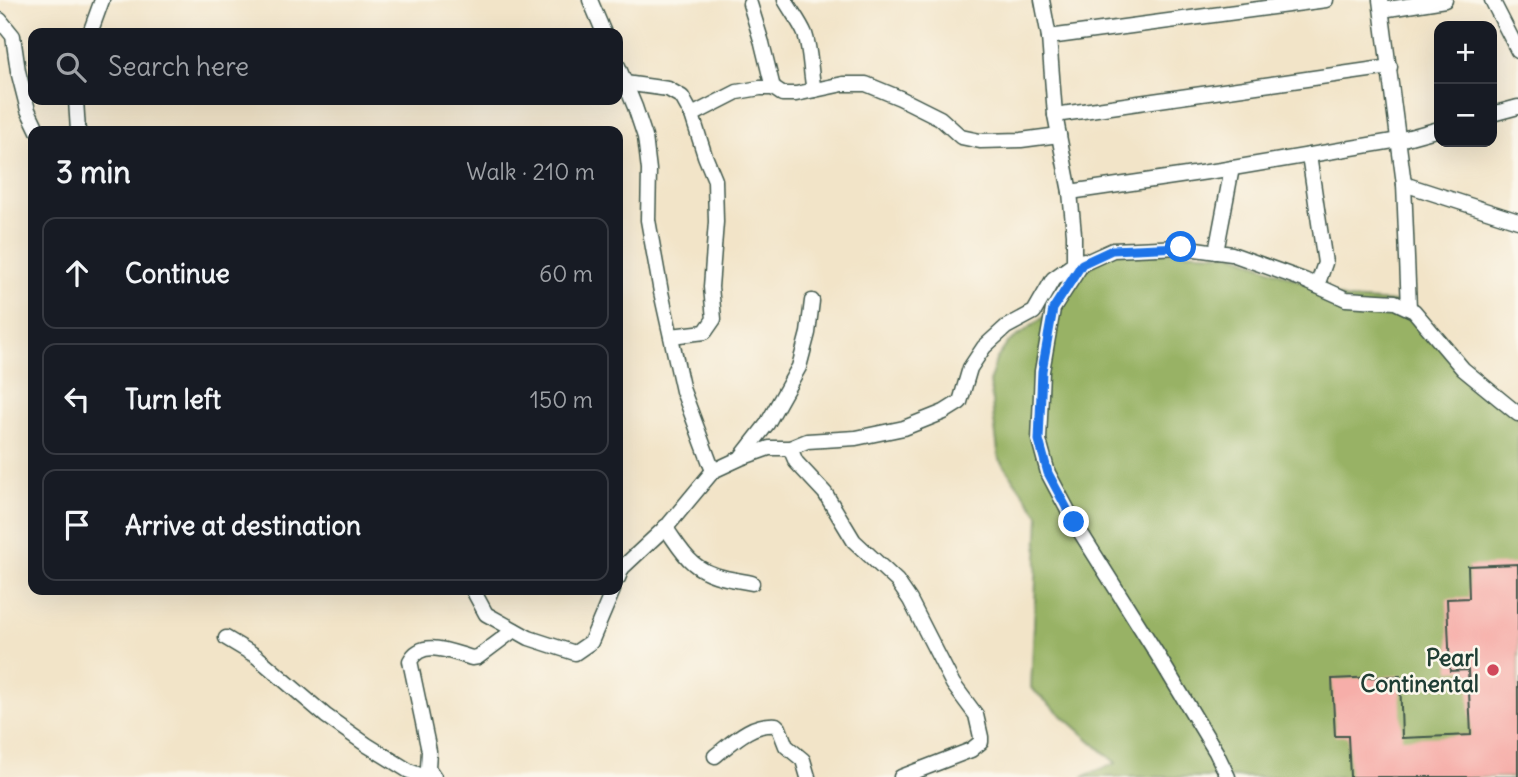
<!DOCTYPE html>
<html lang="en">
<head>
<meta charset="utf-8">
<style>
	body { margin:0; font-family:Delius,sans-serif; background:#242831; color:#f1f3f6 }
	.controls { position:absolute; right:21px; top:21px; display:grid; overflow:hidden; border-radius:14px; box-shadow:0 7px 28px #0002 }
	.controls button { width:63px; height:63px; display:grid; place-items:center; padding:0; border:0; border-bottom:2px solid #363941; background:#171b24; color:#f1f3f6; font:35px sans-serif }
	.stop { position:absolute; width:21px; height:21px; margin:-16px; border:5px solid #1a73e8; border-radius:50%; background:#fff }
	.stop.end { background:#1a73e8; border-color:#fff; box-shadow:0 2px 7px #0008 }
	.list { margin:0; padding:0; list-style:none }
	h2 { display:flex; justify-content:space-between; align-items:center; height:91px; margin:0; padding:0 28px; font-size:30px }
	h2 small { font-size:23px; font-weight:400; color:#9ea1a6 }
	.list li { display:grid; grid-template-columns:46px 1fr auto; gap:21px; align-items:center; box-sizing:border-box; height:112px; margin:0 14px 14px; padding:0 14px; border:2px solid #363941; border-radius:14px }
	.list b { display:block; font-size:26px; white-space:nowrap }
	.list em { font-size:23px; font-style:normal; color:#9ea1a6 }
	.icon { flex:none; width:38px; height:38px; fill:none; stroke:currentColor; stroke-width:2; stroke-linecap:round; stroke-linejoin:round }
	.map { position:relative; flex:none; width:1518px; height:777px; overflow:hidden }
	.search { position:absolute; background:#171b24; box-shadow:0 7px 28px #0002; left:28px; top:28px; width:595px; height:77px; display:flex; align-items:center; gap:18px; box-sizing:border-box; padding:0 24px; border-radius:14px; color:#9ea1a6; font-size:26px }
	.panel { position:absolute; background:#171b24; box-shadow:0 7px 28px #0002; left:28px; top:126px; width:595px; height:469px; border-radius:14px }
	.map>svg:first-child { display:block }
	.forest { fill:#98b265; stroke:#5c784c; stroke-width:2 }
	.building { fill:#f6aea9 }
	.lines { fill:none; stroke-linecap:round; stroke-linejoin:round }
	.minor-casing { stroke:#3f564a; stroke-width:17 }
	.minor { stroke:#fff; stroke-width:14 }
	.route { stroke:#1a73e8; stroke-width:9 }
	.poi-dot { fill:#d1495b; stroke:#fbf7ec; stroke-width:2.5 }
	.labels { text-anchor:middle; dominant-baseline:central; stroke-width:5; stroke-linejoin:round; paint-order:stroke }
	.poi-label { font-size:23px; font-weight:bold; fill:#1f3d34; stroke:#fbf7ec; text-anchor:end }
</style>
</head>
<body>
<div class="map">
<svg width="1518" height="777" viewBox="0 0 1518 777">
	<rect width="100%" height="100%" fill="#fbf7ec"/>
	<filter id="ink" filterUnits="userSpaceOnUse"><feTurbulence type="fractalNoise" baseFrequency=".0143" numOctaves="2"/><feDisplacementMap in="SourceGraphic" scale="14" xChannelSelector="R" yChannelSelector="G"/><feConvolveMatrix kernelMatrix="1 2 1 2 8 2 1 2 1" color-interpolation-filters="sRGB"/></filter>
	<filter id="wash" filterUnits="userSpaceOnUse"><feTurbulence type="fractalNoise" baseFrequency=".00686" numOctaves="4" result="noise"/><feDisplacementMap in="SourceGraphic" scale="28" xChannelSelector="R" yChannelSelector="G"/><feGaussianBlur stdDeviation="1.57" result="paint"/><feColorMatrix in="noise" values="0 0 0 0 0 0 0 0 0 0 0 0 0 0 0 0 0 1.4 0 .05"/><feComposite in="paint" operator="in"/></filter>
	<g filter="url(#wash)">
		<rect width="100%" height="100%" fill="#f2e4c8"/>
		<path class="forest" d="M1113,250L1232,254L1346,299L1395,302L1518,414V777H1082L1116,763L1031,688L1039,515L999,459L993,413L990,380L996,360L1008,343L1044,317L1060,289Z"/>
		<g id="blocks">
			<path class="building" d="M1518,564V777H1350L1348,736H1335L1332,679L1400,676L1402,738L1471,735L1468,670L1450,671L1447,599L1469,598L1468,566Z"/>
		</g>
	</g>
	<g filter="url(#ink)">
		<use href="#blocks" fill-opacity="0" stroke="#3f564a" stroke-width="2"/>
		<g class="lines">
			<defs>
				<g id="minor">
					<path d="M590,0L604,33"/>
					<path d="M785,0C791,11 800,22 805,34C811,51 810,72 814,90"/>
					<path d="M1042,0L1049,37L1055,115L1070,192L1074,234V264"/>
					<path d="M1380,0L1404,184L1409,308"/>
					<path d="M1492,0L1518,51"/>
					<path d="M750,4L762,43L773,88"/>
					<path d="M1382,10L1445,0"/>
					<path d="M0,20L13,36L18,71L28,110L38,131"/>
					<path d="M90,33L102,0"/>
					<path d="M1049,37L1326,0"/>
					<path d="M618,66L635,107L645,137L649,170L648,220L661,292L683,391L713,471"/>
					<path d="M625,83L668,89L682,97L692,115L705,156L715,180L716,222L711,287L714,319L705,332L671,336"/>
					<path d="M76,100L78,131"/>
					<path d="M1492,114L1518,107"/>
					<path d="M692,115L737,92L760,88H773L782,94H796L843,84H866L900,98L940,118L961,137L980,141L1021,140L1059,135"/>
					<path d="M1055,115L1390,67"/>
					<path d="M1309,155L1325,263L1317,286"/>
					<path d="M1404,184L1518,221"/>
					<path d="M1070,192L1221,170L1399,140L1439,129"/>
					<path d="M1216,252L1232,168"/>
					<path d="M790,448L796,462L825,493L854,541L897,581L910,600L953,684L976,715L981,737V742L971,750L901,777"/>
					<path d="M742,456L767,424L799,367L808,333L812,301"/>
					<path d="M665,527C674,539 682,554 693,563C709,577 732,579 752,583"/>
					<path d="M618,578L622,568L669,524L713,471L741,458L769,448H790L807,441L856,438L904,428L944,412L960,402L970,368L984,347L1006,327L1034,312L1053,279L1074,264L1084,260"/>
					<path d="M473,590L486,614L529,638L575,653L591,642L613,590"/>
					<path d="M226,638L256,656L326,716L367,745L409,771L426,777"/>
					<path d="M715,756C734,741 751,723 776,725L779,728L786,746L803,760L808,777"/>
					<path d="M434,777L428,768L429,751L410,661C422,637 453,653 472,658L478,657L514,630"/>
					<path d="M1228,777L1216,752L1157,654L1074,522L1048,473L1039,440L1042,371L1053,309L1082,264L1113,250L1181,247L1232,254L1304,280L1346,299L1395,302L1414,311L1463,369L1518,414"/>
				</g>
			</defs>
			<use href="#minor" class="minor-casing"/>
			<use href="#minor" class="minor"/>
		</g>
	</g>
	<g class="lines" filter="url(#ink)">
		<path class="route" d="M1074,522L1048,473L1039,440L1042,371L1053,309L1082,264L1112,250L1181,247"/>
	</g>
	<circle class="poi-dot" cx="1493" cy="670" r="7"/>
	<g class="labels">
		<g class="poi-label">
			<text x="1479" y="657">Pearl<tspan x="1479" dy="26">Continental</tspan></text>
		</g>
	</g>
</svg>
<div class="controls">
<button>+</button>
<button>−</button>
</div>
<div class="stop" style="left:1181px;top:247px"></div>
<div class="stop end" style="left:1074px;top:522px"></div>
<div class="search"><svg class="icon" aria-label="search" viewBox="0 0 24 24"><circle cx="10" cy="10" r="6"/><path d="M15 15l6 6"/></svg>Search here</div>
<section class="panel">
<h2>3 min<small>Walk · 210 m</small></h2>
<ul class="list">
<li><svg class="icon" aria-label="ahead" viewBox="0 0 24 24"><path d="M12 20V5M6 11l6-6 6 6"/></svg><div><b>Continue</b></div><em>60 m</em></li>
<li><svg class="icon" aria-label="left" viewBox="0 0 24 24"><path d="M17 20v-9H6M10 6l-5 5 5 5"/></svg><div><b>Turn left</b></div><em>150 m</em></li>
<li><svg class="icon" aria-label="arrive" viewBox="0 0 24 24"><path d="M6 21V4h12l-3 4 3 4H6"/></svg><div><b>Arrive at destination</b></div></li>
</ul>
</section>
</div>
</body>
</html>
